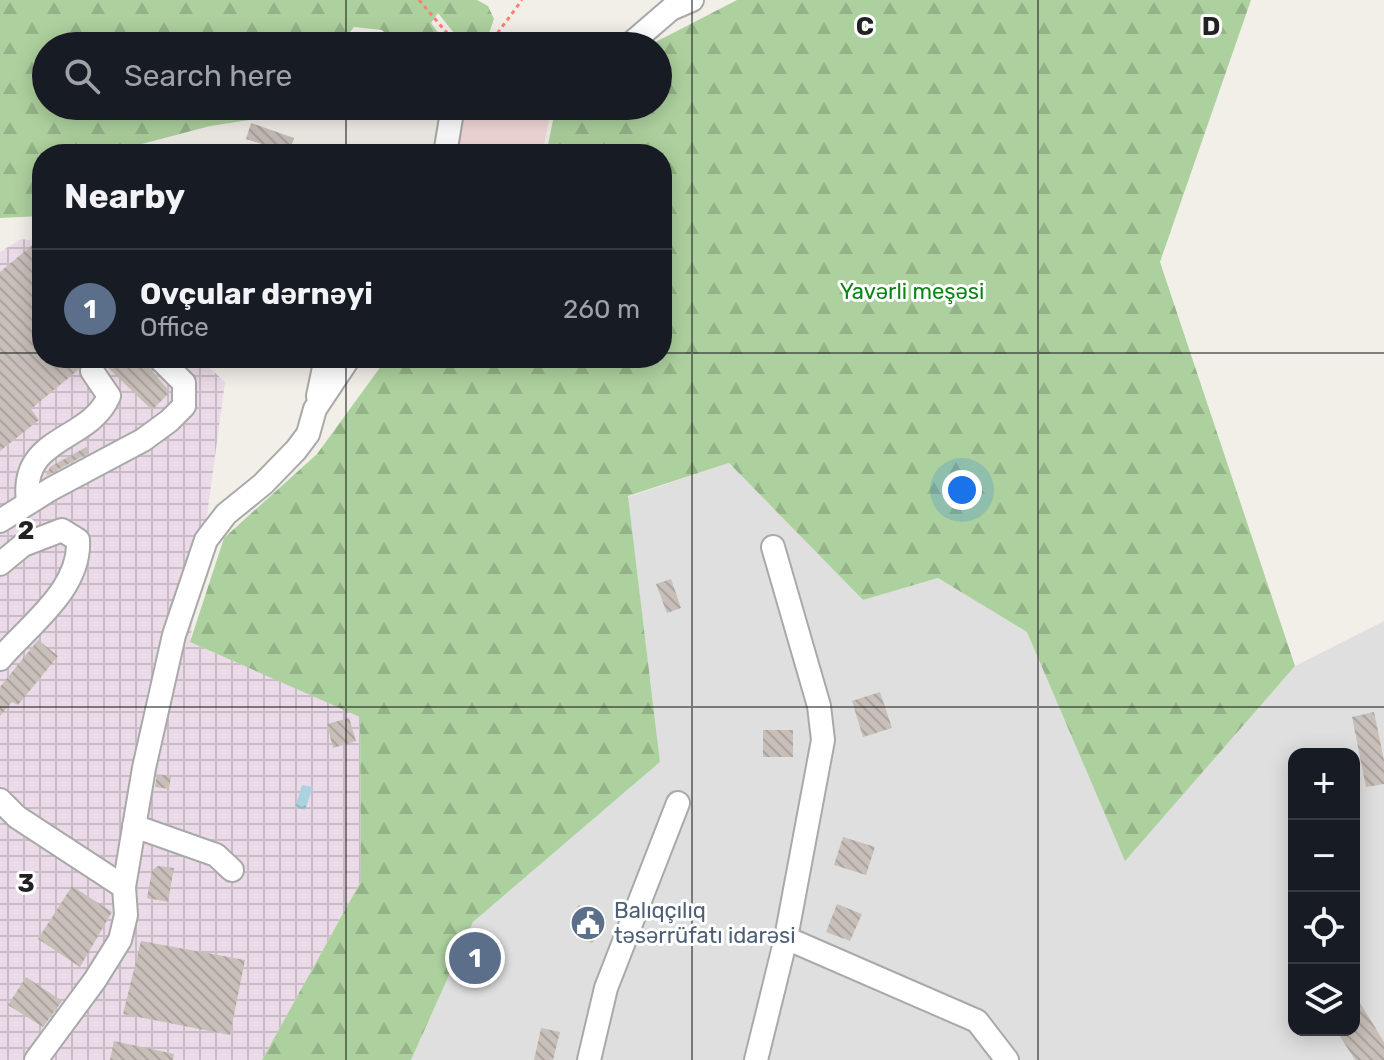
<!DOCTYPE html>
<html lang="en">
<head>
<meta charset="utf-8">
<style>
	body { margin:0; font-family:Rubik,sans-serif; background:#242831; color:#f1f3f6 }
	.controls { position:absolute; right:24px; bottom:24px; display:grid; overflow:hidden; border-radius:16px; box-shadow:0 4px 20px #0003 }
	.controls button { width:72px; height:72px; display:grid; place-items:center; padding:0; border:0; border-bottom:2px solid #363941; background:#171b24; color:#f1f3f6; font:40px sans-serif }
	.you { position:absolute; left:962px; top:490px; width:28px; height:28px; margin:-20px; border:6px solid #fff; border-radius:50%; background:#1a73e8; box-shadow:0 0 0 12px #1a73e833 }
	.badge { display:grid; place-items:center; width:52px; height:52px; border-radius:50%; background:#1a73e8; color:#fff; font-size:26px; font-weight:700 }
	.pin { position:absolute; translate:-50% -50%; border:4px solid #fff; box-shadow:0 2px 8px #0006 }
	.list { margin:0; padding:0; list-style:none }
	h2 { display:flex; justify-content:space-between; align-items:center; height:104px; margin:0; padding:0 32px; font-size:34px }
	h2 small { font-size:26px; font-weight:400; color:#9ea1a6 }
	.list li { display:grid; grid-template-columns:52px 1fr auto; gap:24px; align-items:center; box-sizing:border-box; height:120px; padding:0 32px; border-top:2px solid #363941 }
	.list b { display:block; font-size:30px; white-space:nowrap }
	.list p { margin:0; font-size:26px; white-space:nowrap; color:#9ea1a6 }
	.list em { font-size:26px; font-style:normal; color:#9ea1a6 }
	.icon { flex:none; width:44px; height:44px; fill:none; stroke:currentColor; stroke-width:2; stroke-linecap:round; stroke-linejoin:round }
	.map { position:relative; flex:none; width:1384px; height:1060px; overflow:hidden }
	.search { position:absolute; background:#171b24; box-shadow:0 4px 20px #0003; left:32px; top:32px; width:640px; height:88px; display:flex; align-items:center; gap:20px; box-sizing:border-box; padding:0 28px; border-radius:44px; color:#9ea1a6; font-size:30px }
	.panel { position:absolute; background:#171b24; box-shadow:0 4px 20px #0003; left:32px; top:144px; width:640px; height:224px; border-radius:32px }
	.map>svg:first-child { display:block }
	.residential { fill:#e0dfdf; fill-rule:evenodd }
	.commercial { fill:#f2dad9 }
	.industrial { fill:url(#industrial-grid) }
	.forest { fill:url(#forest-firs) }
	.water { fill:url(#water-ripples) }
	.building { fill:url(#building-back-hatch) }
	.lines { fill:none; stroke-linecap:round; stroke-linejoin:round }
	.minor-casing { stroke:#a9a9a9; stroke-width:26 }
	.path { stroke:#fa8072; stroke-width:3; stroke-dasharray:4 4; stroke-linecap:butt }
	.minor { stroke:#fff; stroke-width:22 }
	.grid { fill:none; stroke:#222; stroke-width:2; stroke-opacity:0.55 }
	.labels { text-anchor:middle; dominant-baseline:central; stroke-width:6; stroke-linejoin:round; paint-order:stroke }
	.park-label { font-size:22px; fill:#0c8416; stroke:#fff }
	.service-label { font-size:22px; fill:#4e5e75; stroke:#fff; text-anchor:start }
	.grid-label { font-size:26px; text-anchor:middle; font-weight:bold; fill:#222; stroke:#fff; stroke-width:6; stroke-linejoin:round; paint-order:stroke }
</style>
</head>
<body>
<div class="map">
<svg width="1384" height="1060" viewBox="0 0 1384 1060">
	<defs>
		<pattern id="industrial-grid" width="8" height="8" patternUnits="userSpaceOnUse" patternTransform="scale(2)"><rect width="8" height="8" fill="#ebdbe8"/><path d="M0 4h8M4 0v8" fill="none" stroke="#c9bcc7"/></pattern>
		<pattern id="forest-firs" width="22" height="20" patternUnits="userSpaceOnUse" patternTransform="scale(2)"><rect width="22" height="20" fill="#add19e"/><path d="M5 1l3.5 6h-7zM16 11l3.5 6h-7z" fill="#95b388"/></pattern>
		<pattern id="water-ripples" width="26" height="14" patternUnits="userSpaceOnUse" patternTransform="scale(2)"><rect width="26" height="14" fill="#aad3df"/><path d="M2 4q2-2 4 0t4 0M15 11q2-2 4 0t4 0" fill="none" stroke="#92b5bf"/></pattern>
		<pattern id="building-back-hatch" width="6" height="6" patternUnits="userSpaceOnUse" patternTransform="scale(2)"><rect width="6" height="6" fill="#c7bfb8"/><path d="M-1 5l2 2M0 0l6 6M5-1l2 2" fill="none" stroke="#aba49e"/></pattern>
	</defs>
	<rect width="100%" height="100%" fill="#f2efe9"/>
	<path class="residential" d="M729,463L863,600L938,578L1027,631L1125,860L1295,666L1384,621V1060H411L473,922L660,762L628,497ZM1294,754H1354V1030H1294Z"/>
	<path class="commercial" d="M458,106H552L542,154H450Z"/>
	<path class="industrial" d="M21,239L42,242V358H199L225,382L190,642L360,716L361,881L262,1060H0V252Z"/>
	<g class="forest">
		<path d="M0,0H477L488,6L494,19L488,36L473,44L458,38L438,13L431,23L445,42L444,46H398L382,30L354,27L339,46H46V106H272L263,118L210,126L138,145L134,154H42V216L0,218Z"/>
		<path d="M737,0H1251L1160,262L1295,666L1125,861L1027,632L938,578L863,600L729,463L628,496L660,762L473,922L411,1060H262L361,881L360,717L190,642L224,538L317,454L387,358H662V154H546L556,106H658V46H648Z"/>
	</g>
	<path class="water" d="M302,785L313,787L305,810L295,807Z"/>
	<g class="building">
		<path d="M251,123L294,138L289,153L246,139Z"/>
		<path d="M42,237V358H88L78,370L31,409L39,420L0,451V272Z"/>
		<path d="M98,358H141L170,392L152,410Z"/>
		<path d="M86,447L89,453L46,476L50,467Z"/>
		<path d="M671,579L681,608L667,613L656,584Z"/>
		<path d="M38,640L58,656L18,705L12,702L0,716V687Z"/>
		<path d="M880,692L892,728L863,737L852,701Z"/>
		<path d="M1374,712L1384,760V784L1366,787L1352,717Z"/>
		<path d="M349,718L356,741L333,748L327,724Z"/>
		<rect x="763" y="730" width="30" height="27"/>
		<path d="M157,774L171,776L169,789L155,787Z"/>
		<path d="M843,837L875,847L866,875L834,865Z"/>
		<path d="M158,866L174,868L168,902L147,898L152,870Z"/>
		<path d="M72,886L112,912L80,967L38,939Z"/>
		<path d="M837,904L862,914L850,941L826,932Z"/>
		<path d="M578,905L597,910L606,918L592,943L579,939L582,930L571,927Z"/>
		<path d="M141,941L245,960L230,1035L123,1014Z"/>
		<path d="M467,941L490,947L483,976L459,970Z"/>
		<path d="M26,977L62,1001L43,1027L8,1005Z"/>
		<path d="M1354,993L1384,1042V1060H1355L1336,1030H1354Z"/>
		<path d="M541,1028L560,1032L553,1060H534Z"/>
		<path d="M114,1041L174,1054L173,1060H110Z"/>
	</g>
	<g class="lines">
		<defs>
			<g id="minor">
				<path d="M628,46L671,9L692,0"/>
				<path d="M445,154L453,106"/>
				<path d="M318,396L326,358"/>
				<path d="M28,502C19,435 89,443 109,396L92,371"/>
				<path d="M0,521L51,489L143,440L169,421L184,406V383L159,358"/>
				<path d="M0,564L23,545L62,530L78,540C81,589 29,625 0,659"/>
				<path d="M0,800L17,817L124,887"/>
				<path d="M134,826L216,855L232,870"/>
				<path d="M786,938L977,1021L1007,1060"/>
				<path d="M36,1060L95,980L120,940L126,915L124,887L144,768L174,635L206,540L226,514L263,484L296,450L308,434L315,409L349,358"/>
				<path d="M589,1060L606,988L678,803"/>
				<path d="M756,1060L786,938L823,740L819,706L773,547"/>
			</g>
		</defs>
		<use href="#minor" class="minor-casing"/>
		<g class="path">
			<path d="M419,0L458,46"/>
			<path d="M488,46L522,0"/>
		</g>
		<use href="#minor" class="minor"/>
	</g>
	<path class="grid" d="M346,0V46M692,0V1060M1038,0V1060M346,106V154M0,353H42M662,353H1384M346,358V1060M0,707H1384"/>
	<defs>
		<symbol id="civic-disc" viewBox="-11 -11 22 22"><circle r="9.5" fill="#5c6f8a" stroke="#fff"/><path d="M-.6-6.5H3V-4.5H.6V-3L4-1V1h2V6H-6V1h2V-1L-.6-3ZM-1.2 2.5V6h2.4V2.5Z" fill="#fff"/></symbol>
	</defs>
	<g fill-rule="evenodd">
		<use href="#civic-disc" x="568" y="903" width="40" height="40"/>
	</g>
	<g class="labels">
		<g class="park-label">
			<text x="912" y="291">Yavərli meşəsi</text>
		</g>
		<g class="service-label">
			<text x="614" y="910">Balıqçılıq<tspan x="614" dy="25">təsərrüfatı idarəsi</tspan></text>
		</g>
	</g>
	<g class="grid-label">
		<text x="865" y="35">C</text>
		<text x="1211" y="35">D</text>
		<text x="26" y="539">2</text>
		<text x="26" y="892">3</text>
	</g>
</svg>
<div class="controls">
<button>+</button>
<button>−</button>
<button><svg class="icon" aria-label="locate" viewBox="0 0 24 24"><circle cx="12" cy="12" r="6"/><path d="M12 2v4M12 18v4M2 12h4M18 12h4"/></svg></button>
<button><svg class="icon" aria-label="layers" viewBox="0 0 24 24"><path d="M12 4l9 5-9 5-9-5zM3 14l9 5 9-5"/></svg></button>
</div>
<div class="you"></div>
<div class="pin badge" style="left:475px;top:958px;background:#5c6f8a">1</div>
<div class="search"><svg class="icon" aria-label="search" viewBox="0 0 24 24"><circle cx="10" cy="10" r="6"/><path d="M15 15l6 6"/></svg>Search here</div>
<section class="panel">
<h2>Nearby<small></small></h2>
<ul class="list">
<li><span class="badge" style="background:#5c6f8a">1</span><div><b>Ovçular dərnəyi</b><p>Office</p></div><em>260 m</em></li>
</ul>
</section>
</div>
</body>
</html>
